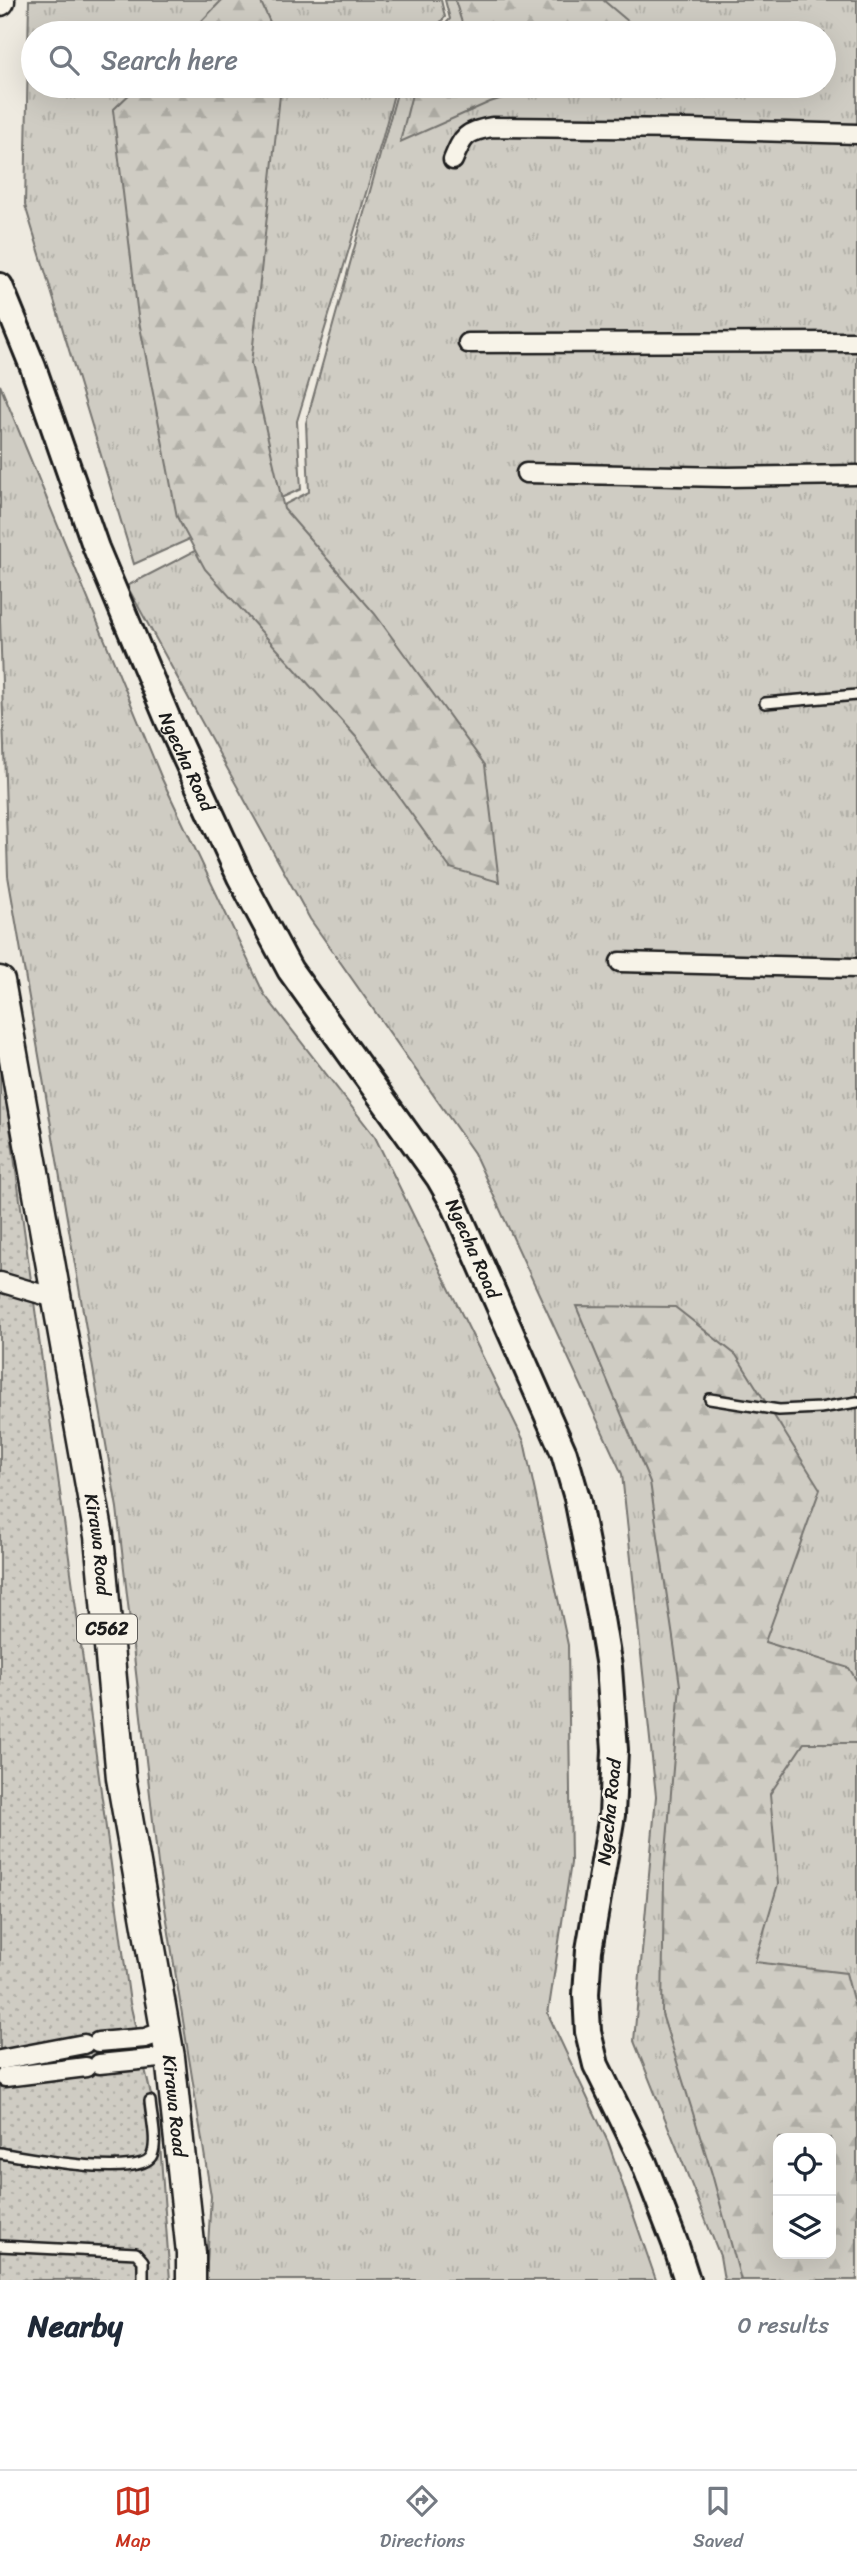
<!DOCTYPE html>
<html lang="en">
<head>
<meta charset="utf-8">
<style>
	body { margin:0; font-family:Sriracha,sans-serif; background:#f2f2f3; color:#1f2937 }
	.controls { position:absolute; right:21px; bottom:21px; display:grid; overflow:hidden; border-radius:14px; box-shadow:0 7px 28px #0002 }
	.controls button { width:63px; height:63px; display:grid; place-items:center; padding:0; border:0; border-bottom:2px solid #e0e1e3; background:#fff; color:#1f2937; font:35px sans-serif }
	.list { margin:0; padding:0; list-style:none }
	h2 { display:flex; justify-content:space-between; align-items:center; height:91px; margin:0; padding:0 28px; font-size:30px }
	h2 small { font-size:23px; font-weight:400; color:#747a83 }
	.icon { flex:none; width:38px; height:38px; fill:none; stroke:currentColor; stroke-width:2; stroke-linecap:round; stroke-linejoin:round }
	.map { position:relative; flex:none; width:857px; height:2280px; overflow:hidden }
	.search { position:absolute; background:#fff; box-shadow:0 7px 28px #0002; left:21px; right:21px; top:21px; height:77px; display:flex; align-items:center; gap:18px; box-sizing:border-box; padding:0 24px; border-radius:38px; color:#747a83; font-size:26px }
	.sheet { height:189px; background:#fff }
	nav { display:flex; justify-content:space-around; align-items:center; box-sizing:border-box; height:98px; border-top:2px solid #e0e1e3; background:#fff; font-size:19px; color:#747a83 }
	nav a { display:grid; justify-items:center; gap:4px }
	nav .on { color:#c8321e }
	.map>svg:first-child { display:block }
	.grass { fill:url(#grass-tufts); stroke:#767470; stroke-width:2; fill-rule:evenodd }
	.forest { fill:url(#forest-firs); stroke:#767470; stroke-width:2; fill-rule:evenodd }
	.garden { fill:url(#garden-dots); stroke:#767470; stroke-width:2 }
	.lines { fill:none; stroke-linecap:round; stroke-linejoin:round }
	.service-casing { stroke:#1c1c1c; stroke-width:14 }
	.minor-casing { stroke:#1c1c1c; stroke-width:23 }
	.secondary-casing { stroke:#1c1c1c; stroke-width:30 }
	.primary-casing { stroke:#1c1c1c; stroke-width:33 }
	.service { stroke:#f7f3e8; stroke-width:9 }
	.minor { stroke:#f7f3e8; stroke-width:18 }
	.secondary { stroke:#f7f3e8; stroke-width:24 }
	.primary { stroke:#f7f3e8; stroke-width:28 }
	.labels { text-anchor:middle; dominant-baseline:central; stroke-width:5; stroke-linejoin:round; paint-order:stroke }
	.shield { fill:#f7f3e8; stroke:#5e5c59; stroke-width:2 }
	.shield-label { font-size:18px; font-weight:bold; fill:#1c1c1c }
	.street-label { font-size:19px; fill:#1c1c1c; stroke:#f7f3e8 }
</style>
</head>
<body>
<div class="map">
<svg width="857" height="2280" viewBox="0 0 857 2280">
	<defs>
		<pattern id="grass-tufts" width="24" height="20" patternUnits="userSpaceOnUse" patternTransform="scale(1.75)"><rect width="24" height="20" fill="#cfccc3"/><path d="M3 7l-1-3M5 7V3M7 7l1-3M15 17l-1-3M17 17v-4M19 17l1-3" fill="none" stroke="#b1afa7"/></pattern>
		<pattern id="forest-firs" width="22" height="20" patternUnits="userSpaceOnUse" patternTransform="scale(1.75)"><rect width="22" height="20" fill="#cfccc3"/><path d="M5 1l3.5 6h-7zM16 11l3.5 6h-7z" fill="#b1afa7"/></pattern>
		<pattern id="garden-dots" width="8" height="8" patternUnits="userSpaceOnUse" patternTransform="scale(1.75)"><rect width="8" height="8" fill="#cfccc3"/><path d="M2 2h.1M6 6h.1" fill="none" stroke="#b1afa7" stroke-width="1.8" stroke-linecap="round"/></pattern>
	</defs>
	<rect width="100%" height="100%" fill="#eeeae0"/>
	<filter id="ink" filterUnits="userSpaceOnUse"><feTurbulence type="fractalNoise" baseFrequency=".0143" numOctaves="2"/><feDisplacementMap in="SourceGraphic" scale="14" xChannelSelector="R" yChannelSelector="G"/><feConvolveMatrix kernelMatrix="1 2 1 2 8 2 1 2 1" color-interpolation-filters="sRGB"/></filter>
	<g filter="url(#ink)">
		<g class="grass">
			<path d="M29,0H441L445,17L431,33H33V86H396L382,140L297,421L301,489L134,564L25,205Z"/>
			<path d="M445,0H857V2280H724L720,2256L634,2041L656,1796L622,1474L474,1153L310,919L127,586L309,492L306,423L399,86H824V33H437L450,19ZM778,2138H831V2254H778Z"/>
			<path d="M0,385L162,779L264,994L375,1137L524,1441L568,1645L571,1863L548,2014L608,2142L656,2280H206L211,2196L158,1864L117,1508L8,876L0,619Z"/>
		</g>
		<g class="forest">
			<path d="M222,0H260L275,33H190Z"/>
			<path d="M455,0H603L642,33H454L462,23Z"/>
			<path d="M138,86H281L251,364L284,509L375,614L485,765L499,882L450,868L357,738L205,569L177,517L138,316L113,110Z"/>
			<path d="M414,86H541L490,102L400,142Z"/>
			<path d="M576,1306L675,1307L736,1355L820,1489L765,1642L849,1668L857,1681V1743H804L770,1794L778,1884L755,1962L846,1973L857,2015V2280H741L712,2174L662,2014L664,1876L680,1685L650,1482ZM778,2138H831V2254H778Z"/>
		</g>
		<path class="garden" d="M0,1054L130,2003L159,2130L170,2280H0Z"/>
		<g class="lines">
			<defs>
				<g id="service">
					<path d="M765,703L857,695"/>
					<path d="M710,1399L779,1410L820,1408L857,1402"/>
					<path d="M0,2153C23,2157 142,2180 152,2155C158,2141 151,2117 150,2101"/>
					<path d="M0,2246L136,2253L143,2261V2280"/>
				</g>
				<g id="minor">
					<path d="M453,160C463,136 465,132 492,127L690,129L857,134"/>
					<path d="M468,343L857,342"/>
					<path d="M526,473L727,477L857,475"/>
					<path d="M620,962L857,968"/>
					<path d="M0,1282L58,1299"/>
					<path d="M98,2042L145,2038L165,2031"/>
					<path d="M0,2060L84,2044"/>
					<path d="M99,2064L170,2057"/>
					<path d="M5,2077L86,2067"/>
				</g>
				<g id="secondary">
					<path id="s1" d="M0,286L33,367L96,548L169,722L240,877L290,970L439,1178L455,1206L564,1453L577,1498L601,1619L609,1667L615,1750L612,1815L589,1950L586,1994L588,2032L596,2065L644,2163L675,2243L687,2280"/>
				</g>
				<g id="primary">
					<path d="M0,1V0"/>
					<path id="s2" d="M0,981L99,1536L121,1778L170,2057L191,2253V2280"/>
				</g>
			</defs>
			<use href="#service" class="service-casing"/>
			<use href="#minor" class="minor-casing"/>
			<use href="#secondary" class="secondary-casing"/>
			<use href="#primary" class="primary-casing"/>
			<use href="#service" class="service"/>
			<use href="#minor" class="minor"/>
			<use href="#secondary" class="secondary"/>
			<use href="#primary" class="primary"/>
		</g>
	</g>
	<g class="labels">
		<rect class="shield" x="77" y="1614.5" width="60" height="29" rx="5"/>
		<g class="shield-label">
			<text x="107" y="1629">C562</text>
		</g>
		<g class="street-label">
			<text stroke="none"><textPath href="#s1" startOffset="511">Ngecha Road</textPath></text>
			<text stroke="none"><textPath href="#s1" startOffset="1078">Ngecha Road</textPath></text>
			<text stroke="none"><textPath href="#s2" startOffset="572">Kirawa Road</textPath></text>
			<text transform="translate(609 1812) rotate(-84)">Ngecha Road</text>
			<text stroke="none"><textPath href="#s2" startOffset="1139">Kirawa Road</textPath></text>
		</g>
	</g>
</svg>
<div class="controls">
<button><svg class="icon" aria-label="locate" viewBox="0 0 24 24"><circle cx="12" cy="12" r="6"/><path d="M12 2v4M12 18v4M2 12h4M18 12h4"/></svg></button>
<button><svg class="icon" aria-label="layers" viewBox="0 0 24 24"><path d="M12 4l9 5-9 5-9-5zM3 14l9 5 9-5"/></svg></button>
</div>
<div class="search"><svg class="icon" aria-label="search" viewBox="0 0 24 24"><circle cx="10" cy="10" r="6"/><path d="M15 15l6 6"/></svg>Search here</div>
</div>
<section class="sheet">
<h2>Nearby<small>0 results</small></h2>
<ul class="list">
</ul>
</section>
<nav>
<a class="on"><svg class="icon" aria-label="map" viewBox="0 0 24 24"><path d="M3 6l6-2 6 2 6-2v14l-6 2-6-2-6 2zM9 4v14M15 6v14"/></svg>Map</a>
<a><svg class="icon" aria-label="directions" viewBox="0 0 24 24"><path d="M12 3l9 9-9 9-9-9zM9 14v-3h6M13 9l2 2-2 2"/></svg>Directions</a>
<a><svg class="icon" aria-label="saved" viewBox="0 0 24 24"><path d="M7 4h10v16l-5-4-5 4z"/></svg>Saved</a>
</nav>
</body>
</html>
